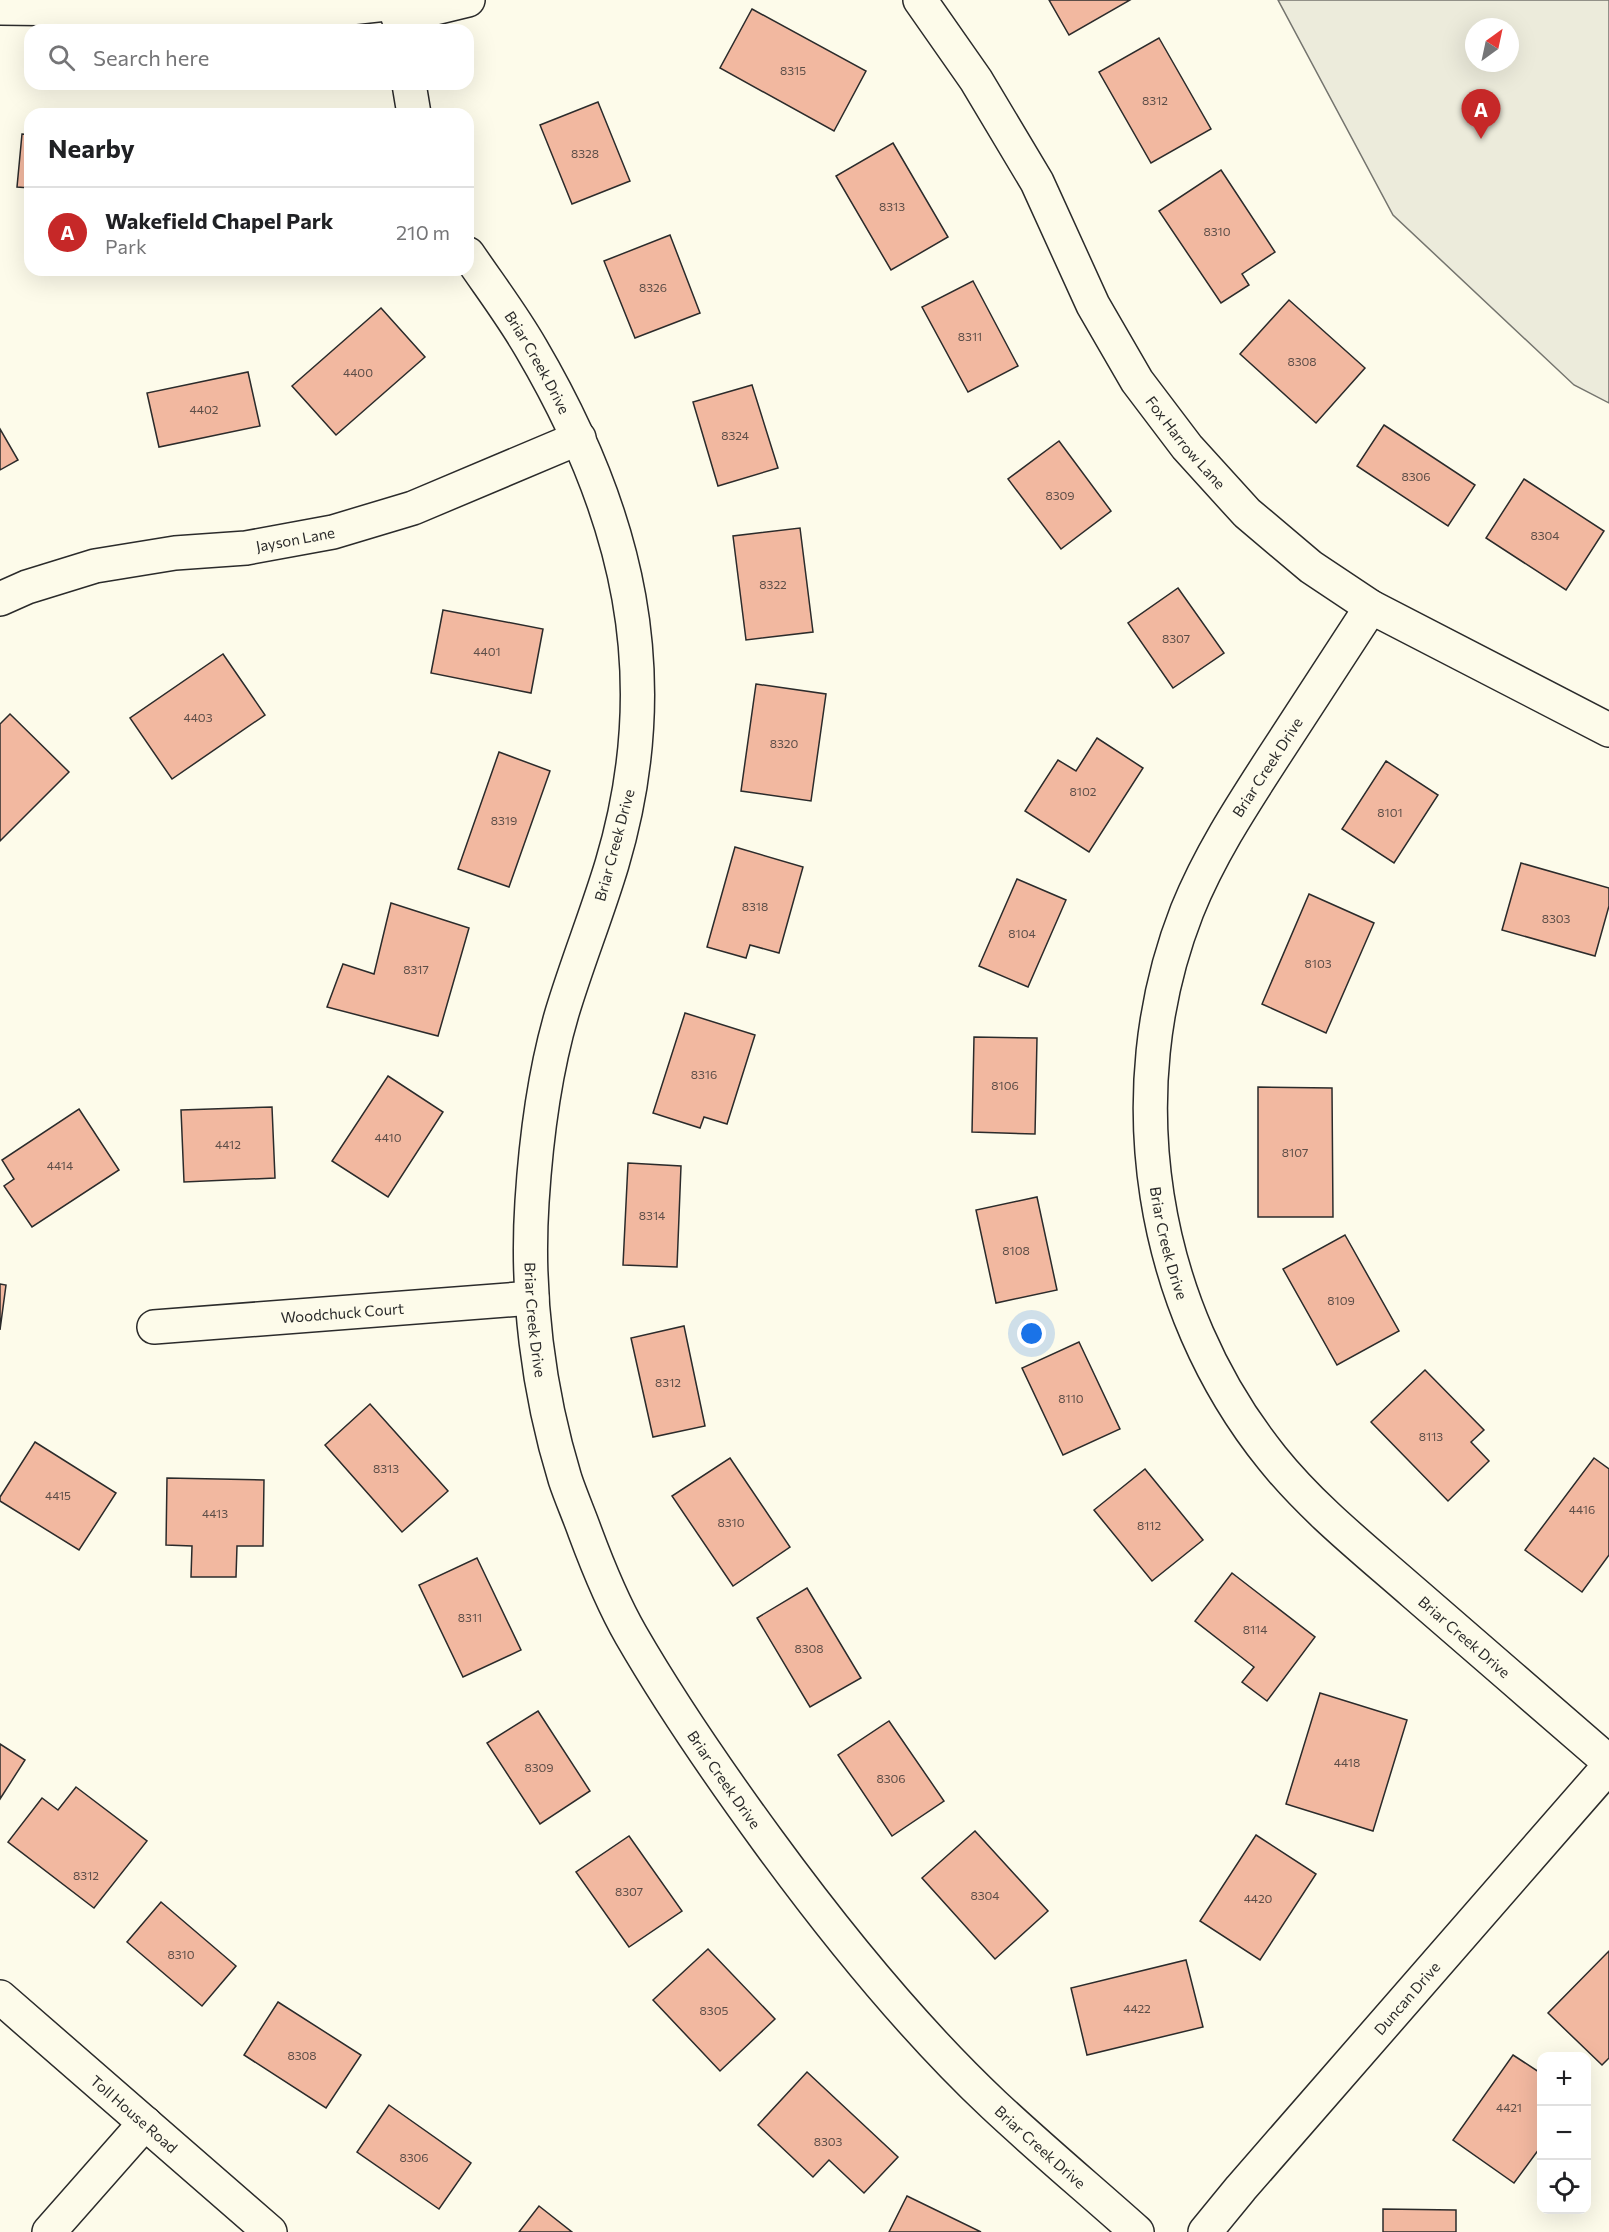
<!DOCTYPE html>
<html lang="en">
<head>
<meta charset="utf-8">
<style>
	body { margin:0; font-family:Commissioner,sans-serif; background:#f6f6f6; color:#202124 }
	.controls { position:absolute; right:18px; bottom:18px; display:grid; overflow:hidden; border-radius:12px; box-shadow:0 6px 24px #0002 }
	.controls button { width:54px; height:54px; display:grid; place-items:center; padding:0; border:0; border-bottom:2px solid #e0e0e0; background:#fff; color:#202124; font:30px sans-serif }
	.compass { position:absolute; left:1465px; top:18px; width:54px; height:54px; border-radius:50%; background:#fff; box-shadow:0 6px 24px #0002; rotate:33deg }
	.you { position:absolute; left:1032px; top:1334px; width:21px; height:21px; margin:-15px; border:4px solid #fff; border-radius:50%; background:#1a73e8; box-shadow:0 0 0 9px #1a73e833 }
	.badge { display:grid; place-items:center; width:39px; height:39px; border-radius:50%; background:#c62828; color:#fff; font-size:20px; font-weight:700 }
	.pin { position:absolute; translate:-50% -50px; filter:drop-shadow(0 2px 3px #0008) }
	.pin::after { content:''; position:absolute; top:32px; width:21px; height:18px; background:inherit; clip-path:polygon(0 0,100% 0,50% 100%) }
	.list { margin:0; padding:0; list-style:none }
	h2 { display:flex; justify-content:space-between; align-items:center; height:78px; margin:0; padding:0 24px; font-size:26px }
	h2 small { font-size:20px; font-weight:400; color:#757577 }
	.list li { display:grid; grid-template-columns:39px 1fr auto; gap:18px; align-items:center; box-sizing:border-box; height:90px; padding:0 24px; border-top:2px solid #e0e0e0 }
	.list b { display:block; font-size:22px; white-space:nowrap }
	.list p { margin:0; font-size:20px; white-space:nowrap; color:#757577 }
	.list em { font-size:20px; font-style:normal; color:#757577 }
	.icon { flex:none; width:33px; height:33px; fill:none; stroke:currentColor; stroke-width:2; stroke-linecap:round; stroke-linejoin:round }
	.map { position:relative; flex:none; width:1609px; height:2232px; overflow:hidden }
	.search { position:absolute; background:#fff; box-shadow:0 6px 24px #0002; left:24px; top:24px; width:450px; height:66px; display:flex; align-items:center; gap:15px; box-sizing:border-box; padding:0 21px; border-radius:18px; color:#757577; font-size:22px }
	.panel { position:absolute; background:#fff; box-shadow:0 6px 24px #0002; left:24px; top:108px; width:450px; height:168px; border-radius:18px }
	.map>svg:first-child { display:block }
	.green { fill:#ecebdb; stroke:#74746e; stroke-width:1.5; fill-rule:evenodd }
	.building { fill:#f2b8a0; stroke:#2b2b2b; stroke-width:1.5 }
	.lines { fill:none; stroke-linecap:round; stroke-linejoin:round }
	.minor-casing { stroke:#2b2b2b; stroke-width:36 }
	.minor { stroke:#fdfbea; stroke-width:33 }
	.labels { text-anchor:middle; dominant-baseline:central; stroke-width:4.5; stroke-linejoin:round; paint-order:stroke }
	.number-label { font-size:12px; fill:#5d4e48 }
	.street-label { font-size:15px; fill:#2b2b2b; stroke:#fdfbea }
</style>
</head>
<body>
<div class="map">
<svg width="1609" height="2232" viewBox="0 0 1609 2232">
	<rect width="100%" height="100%" fill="#fdfbea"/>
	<path class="green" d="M1278,0H1609V403L1574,385L1393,215ZM1474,27H1510V63H1474Z"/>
	<g class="building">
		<path d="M1049,0H1130L1069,35Z"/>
		<path d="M752,9L866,71L834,131L720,68Z"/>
		<path d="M1159,38L1211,129L1151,163L1099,72Z"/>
		<path d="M598,102L630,181L572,204L540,125Z"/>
		<path d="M22,134L30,135V188L17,187Z"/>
		<path d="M893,143L948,237L891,270L836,176Z"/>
		<path d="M1221,170L1275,252L1242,274L1249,285L1221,303L1159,211Z"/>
		<path d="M670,235L700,313L635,338L604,261Z"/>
		<path d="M973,281L1018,366L968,392L922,307Z"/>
		<path d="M1289,300L1365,368L1316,423L1240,354Z"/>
		<path d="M381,308L425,357L336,435L292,386Z"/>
		<path d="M248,372L260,426L159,447L147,393Z"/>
		<path d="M752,385L778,468L718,486L693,402Z"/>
		<path d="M1384,425L1475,485L1448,526L1357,466Z"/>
		<path d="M0,429L18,460L0,470Z"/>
		<path d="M1059,441L1111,511L1061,549L1008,479Z"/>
		<path d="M1524,479L1604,531L1566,590L1486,538Z"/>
		<path d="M800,528L813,632L746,640L733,536Z"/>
		<path d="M1178,588L1224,653L1173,688L1128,623Z"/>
		<path d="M443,610L543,629L531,693L431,673Z"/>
		<path d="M223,654L265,715L172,779L130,718Z"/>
		<path d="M756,684L826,694L811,801L741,791Z"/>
		<path d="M10,714L69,772L0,841V724Z"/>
		<path d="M1097,738L1143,768L1089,852L1025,811L1058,760L1076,771Z"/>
		<path d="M499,752L550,771L509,887L458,869Z"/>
		<path d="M1386,761L1438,795L1394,863L1342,829Z"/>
		<path d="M735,847L803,867L779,953L750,945L746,958L707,947Z"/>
		<path d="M1521,863L1609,888V906L1595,956L1502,930Z"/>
		<path d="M1017,879L1066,900L1028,987L979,966Z"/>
		<path d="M1309,894L1374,923L1326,1033L1262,1004Z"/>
		<path d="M391,903L469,928L438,1036L327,1007L343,964L374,974Z"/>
		<path d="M685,1013L755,1035L727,1124L704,1117L700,1128L653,1113Z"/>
		<path d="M974,1037L1037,1038L1035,1134L972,1132Z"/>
		<path d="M388,1076L443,1112L388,1197L332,1161Z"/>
		<path d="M1258,1087L1332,1088L1333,1217H1258Z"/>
		<path d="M272,1107L275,1178L184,1182L181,1110Z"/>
		<path d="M79,1109L119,1170L32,1227L4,1186L14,1179L2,1160Z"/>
		<path d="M628,1163L681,1166L677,1267L623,1265Z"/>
		<path d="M1037,1197L1057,1290L996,1303L976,1210Z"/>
		<path d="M1345,1235L1399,1331L1337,1365L1283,1269Z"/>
		<path d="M0,1284L6,1285L0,1330Z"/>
		<path d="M684,1326L705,1426L653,1437L631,1338Z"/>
		<path d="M1079,1342L1120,1429L1063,1455L1022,1368Z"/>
		<path d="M1425,1370L1484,1430L1471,1442L1489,1461L1448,1501L1371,1422Z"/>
		<path d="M370,1404L448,1491L402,1532L325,1445Z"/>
		<path d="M35,1442L116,1493L79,1550L0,1501V1497Z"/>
		<path d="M730,1458L790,1547L733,1586L672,1496Z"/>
		<path d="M1594,1458L1609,1469V1555L1582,1592L1525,1550Z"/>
		<path d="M1145,1469L1203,1540L1152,1581L1094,1510Z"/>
		<path d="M167,1478L264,1480L263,1546H237L236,1577H191L192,1546L166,1545Z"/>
		<path d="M477,1558L521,1650L463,1677L419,1585Z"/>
		<path d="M1232,1573L1315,1637L1267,1701L1242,1682L1254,1667L1195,1621Z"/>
		<path d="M807,1588L861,1678L810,1707L757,1618Z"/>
		<path d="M1320,1693L1407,1720L1373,1831L1286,1804Z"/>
		<path d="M538,1711L590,1791L540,1824L487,1743Z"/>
		<path d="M889,1721L944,1801L892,1836L838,1755Z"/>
		<path d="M0,1744L25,1760L0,1799Z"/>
		<path d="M76,1787L147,1841L94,1908L8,1842L42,1798L58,1810Z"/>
		<path d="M975,1831L1048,1911L995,1959L922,1878Z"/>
		<path d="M1256,1835L1316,1874L1260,1960L1200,1921Z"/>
		<path d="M629,1836L682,1911L629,1947L576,1872Z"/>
		<path d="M161,1902L236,1966L202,2006L127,1942Z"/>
		<path d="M708,1949L775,2019L720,2071L653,2000Z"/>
		<path d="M1609,1951V2058L1602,2065L1548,2013Z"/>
		<path d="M1186,1960L1203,2027L1087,2055L1071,1988Z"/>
		<path d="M278,2002L361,2055L326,2108L244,2055Z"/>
		<path d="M1513,2055L1542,2074V2145L1514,2183L1453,2140Z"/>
		<path d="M807,2072L898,2157L864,2193L829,2160L813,2177L758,2125Z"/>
		<path d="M389,2105L471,2163L439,2209L357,2152Z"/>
		<path d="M907,2196L981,2232H889Z"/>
		<path d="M539,2206L572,2232H519Z"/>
		<path d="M1383,2209L1456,2210V2232H1383Z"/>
	</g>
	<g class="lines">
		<defs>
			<g id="minor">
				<path id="s1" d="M920,0L976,80L1037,182L1093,305L1137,381L1187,447L1247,513L1311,567L1371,607L1609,730"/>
				<path d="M0,8L314,12L395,3"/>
				<path d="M398,17L468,0"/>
				<path d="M409,84L414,114"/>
				<path id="s2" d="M468,254C489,285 512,315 531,348C628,513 668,676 612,864C597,914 577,963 562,1013C544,1074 536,1139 532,1202C526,1294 538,1391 565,1479C571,1497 579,1515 585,1532C598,1567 612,1602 631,1635C672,1706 719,1774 768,1841C836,1934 910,2026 994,2105C1041,2149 1090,2190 1137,2232"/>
				<path id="s3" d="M0,599L27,587L95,566L175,553L246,548L333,532L413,508L579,438"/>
				<path id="s4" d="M1371,607C1340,655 1308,704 1276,753C1243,804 1210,854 1187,911C1116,1092 1150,1307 1272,1458C1313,1509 1365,1550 1414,1593C1479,1649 1544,1706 1609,1762"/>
				<path id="s5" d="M154,1327L532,1298"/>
				<path id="s6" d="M0,1997L270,2232"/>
				<path d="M49,2232L145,2123"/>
				<path id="s7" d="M1205,2232L1241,2188L1609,1766"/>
			</g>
		</defs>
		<use href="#minor" class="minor-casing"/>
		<use href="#minor" class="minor"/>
	</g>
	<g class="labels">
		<g class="number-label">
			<text x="793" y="70">8315</text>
			<text x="1155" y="100">8312</text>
			<text x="585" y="153">8328</text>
			<text x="892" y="206">8313</text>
			<text x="1217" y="231">8310</text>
			<text x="653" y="287">8326</text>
			<text x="970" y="336">8311</text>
			<text x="1302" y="361">8308</text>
			<text x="358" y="372">4400</text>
			<text x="204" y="409">4402</text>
			<text x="735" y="435">8324</text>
			<text x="1416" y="476">8306</text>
			<text x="1060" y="495">8309</text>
			<text x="1545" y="535">8304</text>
			<text x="773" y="584">8322</text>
			<text x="1176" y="638">8307</text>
			<text x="487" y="651">4401</text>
			<text x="198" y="717">4403</text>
			<text x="784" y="743">8320</text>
			<text x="1083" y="791">8102</text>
			<text x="1390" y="812">8101</text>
			<text x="504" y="820">8319</text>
			<text x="755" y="906">8318</text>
			<text x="1556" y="918">8303</text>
			<text x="1022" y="933">8104</text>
			<text x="1318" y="963">8103</text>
			<text x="416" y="969">8317</text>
			<text x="704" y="1074">8316</text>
			<text x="1005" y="1085">8106</text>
			<text x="388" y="1137">4410</text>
			<text x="228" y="1144">4412</text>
			<text x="1295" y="1152">8107</text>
			<text x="60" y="1165">4414</text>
			<text x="652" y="1215">8314</text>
			<text x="1016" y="1250">8108</text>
			<text x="1341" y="1300">8109</text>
			<text x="668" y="1382">8312</text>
			<text x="1071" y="1398">8110</text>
			<text x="1431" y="1436">8113</text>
			<text x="386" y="1468">8313</text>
			<text x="58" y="1495">4415</text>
			<text x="1582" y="1509">4416</text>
			<text x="215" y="1513">4413</text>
			<text x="731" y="1522">8310</text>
			<text x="1149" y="1525">8112</text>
			<text x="470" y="1617">8311</text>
			<text x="1255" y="1629">8114</text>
			<text x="809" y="1648">8308</text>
			<text x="1347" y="1762">4418</text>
			<text x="539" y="1767">8309</text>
			<text x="891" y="1778">8306</text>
			<text x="86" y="1875">8312</text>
			<text x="629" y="1891">8307</text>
			<text x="985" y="1895">8304</text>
			<text x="1258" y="1898">4420</text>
			<text x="181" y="1954">8310</text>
			<text x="1137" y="2008">4422</text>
			<text x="714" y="2010">8305</text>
			<text x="302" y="2055">8308</text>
			<text x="1509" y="2107">4421</text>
			<text x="828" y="2141">8303</text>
			<text x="414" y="2157">8306</text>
		</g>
		<g class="street-label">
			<text stroke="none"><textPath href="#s2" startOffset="129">Briar Creek Drive</textPath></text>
			<text stroke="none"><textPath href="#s1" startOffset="518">Fox Harrow Lane</textPath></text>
			<text stroke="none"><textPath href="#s3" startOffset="303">Jayson Lane</textPath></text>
			<text transform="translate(1267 767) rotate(-57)">Briar Creek Drive</text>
			<text transform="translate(614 845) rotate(-75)">Briar Creek Drive</text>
			<text stroke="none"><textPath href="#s4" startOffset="694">Briar Creek Drive</textPath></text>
			<text stroke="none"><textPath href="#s5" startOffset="189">Woodchuck Court</textPath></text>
			<text stroke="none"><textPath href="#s2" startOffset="1119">Briar Creek Drive</textPath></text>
			<text stroke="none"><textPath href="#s4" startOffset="1198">Briar Creek Drive</textPath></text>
			<text stroke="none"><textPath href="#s2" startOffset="1623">Briar Creek Drive</textPath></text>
			<text stroke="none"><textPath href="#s7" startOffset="309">Duncan Drive</textPath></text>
			<text stroke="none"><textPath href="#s6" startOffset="178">Toll House Road</textPath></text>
			<text stroke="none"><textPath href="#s2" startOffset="2109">Briar Creek Drive</textPath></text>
		</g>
	</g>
</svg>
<div class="controls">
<button>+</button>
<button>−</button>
<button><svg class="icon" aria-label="locate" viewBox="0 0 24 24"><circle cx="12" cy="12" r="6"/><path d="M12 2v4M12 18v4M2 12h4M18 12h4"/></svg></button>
</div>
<svg class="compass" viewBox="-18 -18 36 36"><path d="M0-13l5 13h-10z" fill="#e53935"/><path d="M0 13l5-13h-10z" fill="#757577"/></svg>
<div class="you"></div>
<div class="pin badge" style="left:1481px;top:139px">A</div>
<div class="search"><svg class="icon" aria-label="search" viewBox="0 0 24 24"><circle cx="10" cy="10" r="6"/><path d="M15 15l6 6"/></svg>Search here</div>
<section class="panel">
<h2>Nearby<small></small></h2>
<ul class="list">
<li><span class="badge">A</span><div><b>Wakefield Chapel Park</b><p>Park</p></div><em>210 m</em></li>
</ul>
</section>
</div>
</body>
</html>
